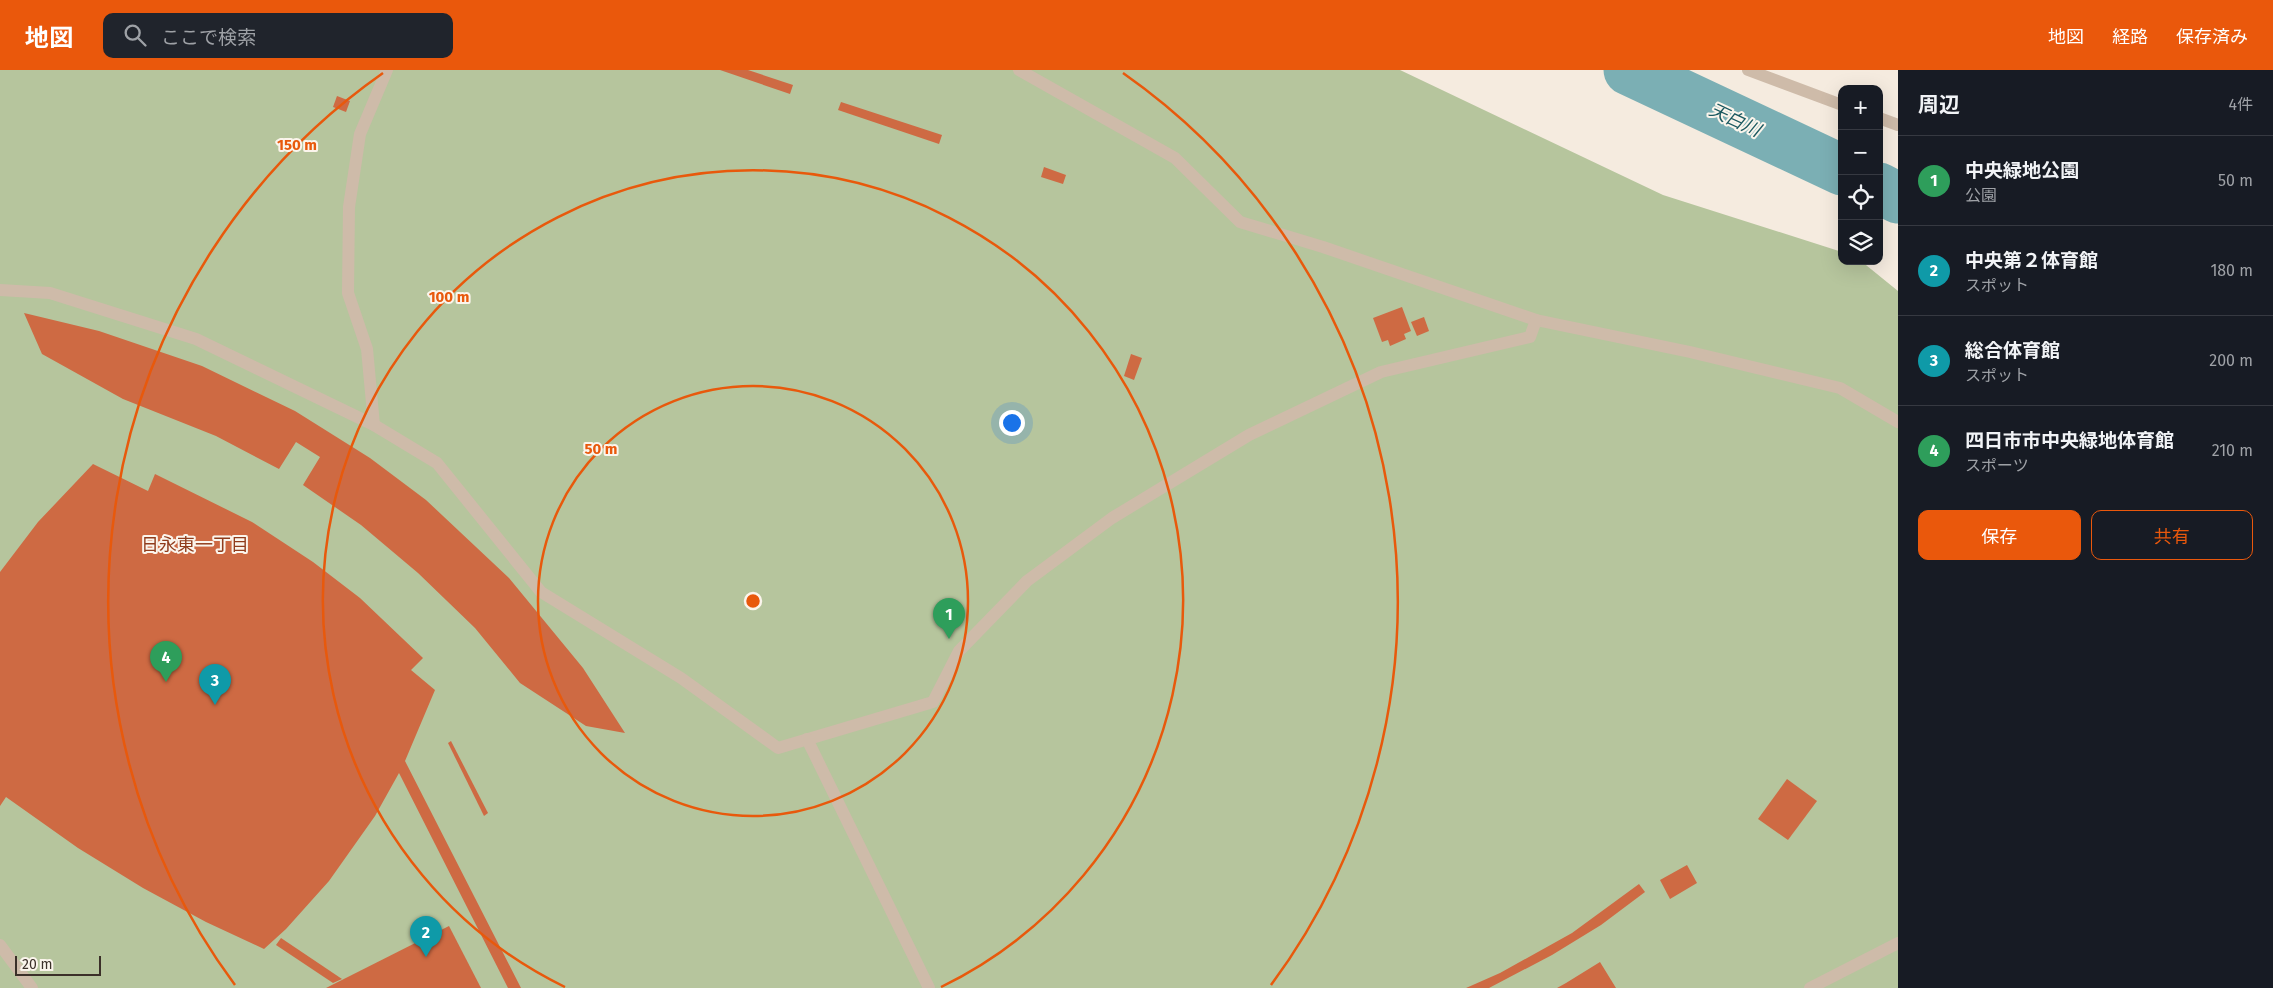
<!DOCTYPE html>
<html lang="ja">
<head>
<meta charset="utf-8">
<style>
	body { margin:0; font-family:"Fira Sans","Noto Sans JP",sans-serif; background:#20242c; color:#f1f3f6 }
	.controls { position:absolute; right:15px; top:15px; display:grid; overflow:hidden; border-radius:10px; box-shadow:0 5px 20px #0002 }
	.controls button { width:45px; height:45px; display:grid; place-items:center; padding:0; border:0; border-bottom:1px solid #363941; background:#171b24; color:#f1f3f6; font:25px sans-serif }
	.scale { position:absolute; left:15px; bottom:12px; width:86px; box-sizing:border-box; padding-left:5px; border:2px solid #3b3029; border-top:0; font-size:14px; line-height:18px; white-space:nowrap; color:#3b3029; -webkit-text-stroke:4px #fbf5ec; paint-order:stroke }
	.you { position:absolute; left:1011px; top:352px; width:18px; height:18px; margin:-12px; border:4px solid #fff; border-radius:50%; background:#1a73e8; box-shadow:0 0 0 8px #1a73e833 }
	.badge { display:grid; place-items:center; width:32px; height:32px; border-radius:50%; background:#ea580c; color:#fff; font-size:16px; font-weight:700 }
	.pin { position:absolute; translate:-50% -41px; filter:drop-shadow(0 1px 2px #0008) }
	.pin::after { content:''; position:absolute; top:26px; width:18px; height:15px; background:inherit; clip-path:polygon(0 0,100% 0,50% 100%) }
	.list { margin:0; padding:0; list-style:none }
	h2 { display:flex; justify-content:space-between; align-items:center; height:65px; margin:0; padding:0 20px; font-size:21px }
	h2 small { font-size:16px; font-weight:400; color:#9ea1a6 }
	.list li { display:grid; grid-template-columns:32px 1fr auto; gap:15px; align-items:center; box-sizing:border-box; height:90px; padding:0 20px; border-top:1px solid #363941 }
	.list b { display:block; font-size:19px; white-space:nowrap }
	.list p { margin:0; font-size:16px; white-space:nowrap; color:#9ea1a6 }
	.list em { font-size:16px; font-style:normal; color:#9ea1a6 }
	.actions { display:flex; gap:10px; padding:15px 20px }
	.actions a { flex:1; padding:11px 0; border:1px solid #ea580c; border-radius:10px; text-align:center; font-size:18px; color:#ea580c }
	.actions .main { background:#ea580c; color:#fff }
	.icon { flex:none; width:28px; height:28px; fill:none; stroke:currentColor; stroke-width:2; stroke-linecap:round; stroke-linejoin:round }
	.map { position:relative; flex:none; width:1898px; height:918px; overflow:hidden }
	header { display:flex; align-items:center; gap:30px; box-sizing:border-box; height:70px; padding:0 25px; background:#ea580c; color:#fff }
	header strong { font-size:24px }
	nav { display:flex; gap:28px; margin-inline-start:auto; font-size:18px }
	.search { width:350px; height:45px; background:#20242c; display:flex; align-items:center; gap:12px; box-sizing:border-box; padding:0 18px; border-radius:10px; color:#9ea1a6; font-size:19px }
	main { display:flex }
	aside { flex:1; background:#171b24 }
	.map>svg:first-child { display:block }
	.green { fill:#b6c59d }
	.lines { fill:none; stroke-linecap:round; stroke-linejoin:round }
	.river { stroke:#7bafb4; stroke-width:51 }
	.building { fill:#ce6a43 }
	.lane { stroke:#cebba9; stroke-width:12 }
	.street { stroke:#cebba9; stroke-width:12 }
	.ring { fill:none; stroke:#e8590c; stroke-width:2.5 }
	.labels { text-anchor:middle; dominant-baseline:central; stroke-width:4; stroke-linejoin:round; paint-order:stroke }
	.water-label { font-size:18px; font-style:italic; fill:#1b5960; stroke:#fbf5ec }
	.neighbourhood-label { font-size:18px; fill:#903c1c; stroke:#fbf5ec }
	.centre { fill:#e8590c; stroke:#fbf5ec; stroke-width:2.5 }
	.ring-label { font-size:15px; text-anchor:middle; font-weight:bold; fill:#e8590c; stroke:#fbf5ec; stroke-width:4; stroke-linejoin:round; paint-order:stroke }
</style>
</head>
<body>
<header>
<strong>地図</strong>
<div class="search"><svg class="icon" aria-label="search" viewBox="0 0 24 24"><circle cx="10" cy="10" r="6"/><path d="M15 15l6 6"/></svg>ここで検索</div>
<nav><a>地図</a><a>経路</a><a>保存済み</a></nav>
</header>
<main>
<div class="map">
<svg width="1898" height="918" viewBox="0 0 1898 918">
	<rect width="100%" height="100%" fill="#f5ebdf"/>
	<path class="green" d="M0,0H1400L1663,125L1842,182V191H1861L1898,221V918H0Z"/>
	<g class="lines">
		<g class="river">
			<path d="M1629,0L1842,100"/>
			<path d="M1879,118L1898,128"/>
		</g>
	</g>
	<g class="building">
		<path d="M720,0H748L793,15L790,24Z"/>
		<path d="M337,26L350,31L346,42L333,37Z"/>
		<path d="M841,32L942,65L939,74L838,40Z"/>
		<path d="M1044,97L1066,105L1063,114L1041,107Z"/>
		<path d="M1402,237L1411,261L1404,264L1406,269L1390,276L1388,270L1382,272L1373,248Z"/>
		<path d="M24,243L99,261L202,296L295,341L370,388L426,430L509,508L583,598L625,663L586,656L520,613L475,558L418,503L361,455L303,415L320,387L296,372L279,399L216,366L123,329L42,284Z"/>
		<path d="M1424,247L1429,261L1417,266L1411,252Z"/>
		<path d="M1131,284L1142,288L1134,310L1124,306Z"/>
		<path d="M93,394L148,421L155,404L252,452L313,492L360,528L423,588L411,600L435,620L405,691L521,918H508L399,703L375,746L329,811L286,859L264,879L206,852L143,818L78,778L6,727L0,736V502L38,452Z"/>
		<path d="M451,671L488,743L484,746L448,673Z"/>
		<path d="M1787,709L1817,731L1788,770L1758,749Z"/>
		<path d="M1687,795L1697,813L1670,829L1660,810Z"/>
		<path d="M1639,814L1645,822L1601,855L1552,885L1489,918H1466L1500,903L1572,863Z"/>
		<path d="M449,856L481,918H326Z"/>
		<path d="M281,868L342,909L333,913L276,875Z"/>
		<path d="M1600,892L1616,918H1557L1566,913Z"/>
	</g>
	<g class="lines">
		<g class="lane">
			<path d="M1019,0L1175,88L1240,152L1323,177L1536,250L1690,282L1840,318L1898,352"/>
			<path d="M0,875L32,918"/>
			<path d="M1810,918L1898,873"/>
		</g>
		<g class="street">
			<path d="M1748,0L1842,35"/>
			<path d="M1879,48L1898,55"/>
			<path d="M0,220L50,223L196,269L374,355L437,393L541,522L681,608L778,678L933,632L959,581L1027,511L1112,448L1249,365L1381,302L1530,267L1536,250"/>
			<path d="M374,355L367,279L348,223L349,137L360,64L387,0"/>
			<path d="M807,669L929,918"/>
		</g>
	</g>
	<g class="ring">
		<circle cx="753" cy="531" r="215"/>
		<path d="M565 917A430 430 0 1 1 941 917"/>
		<path d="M235 915A645 645 0 0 1 383 3M1123 3A645 645 0 0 1 1271 915"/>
	</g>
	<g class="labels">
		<g class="water-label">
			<text transform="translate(1735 50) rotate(25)">天白川</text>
		</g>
		<g class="neighbourhood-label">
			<text x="195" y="475">日永東一丁目</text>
		</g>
	</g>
	<circle cx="753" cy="531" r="8" class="centre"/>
	<g class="ring-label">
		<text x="297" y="80">150 m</text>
		<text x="449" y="232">100 m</text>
		<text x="601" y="384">50 m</text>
	</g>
</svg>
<div class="controls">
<button>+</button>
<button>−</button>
<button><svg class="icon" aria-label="locate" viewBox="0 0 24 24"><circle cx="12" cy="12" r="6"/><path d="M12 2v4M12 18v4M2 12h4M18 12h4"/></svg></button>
<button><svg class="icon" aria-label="layers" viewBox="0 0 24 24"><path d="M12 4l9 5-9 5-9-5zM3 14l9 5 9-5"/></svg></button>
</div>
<div class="scale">20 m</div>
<div class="you"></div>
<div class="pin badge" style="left:949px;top:569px;background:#2e9e5b">1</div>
<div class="pin badge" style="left:426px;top:887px;background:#0f9aa8">2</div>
<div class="pin badge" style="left:215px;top:635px;background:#0f9aa8">3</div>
<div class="pin badge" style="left:166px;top:612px;background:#2e9e5b">4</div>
</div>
<aside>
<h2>周辺<small>4件</small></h2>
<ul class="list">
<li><span class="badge" style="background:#2e9e5b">1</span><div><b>中央緑地公園</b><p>公園</p></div><em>50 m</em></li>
<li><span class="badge" style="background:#0f9aa8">2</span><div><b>中央第２体育館</b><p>スポット</p></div><em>180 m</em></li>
<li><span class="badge" style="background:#0f9aa8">3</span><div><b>総合体育館</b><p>スポット</p></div><em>200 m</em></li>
<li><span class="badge" style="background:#2e9e5b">4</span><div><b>四日市市中央緑地体育館</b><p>スポーツ</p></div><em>210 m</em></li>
</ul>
<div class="actions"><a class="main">保存</a><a>共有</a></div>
</aside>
</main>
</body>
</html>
